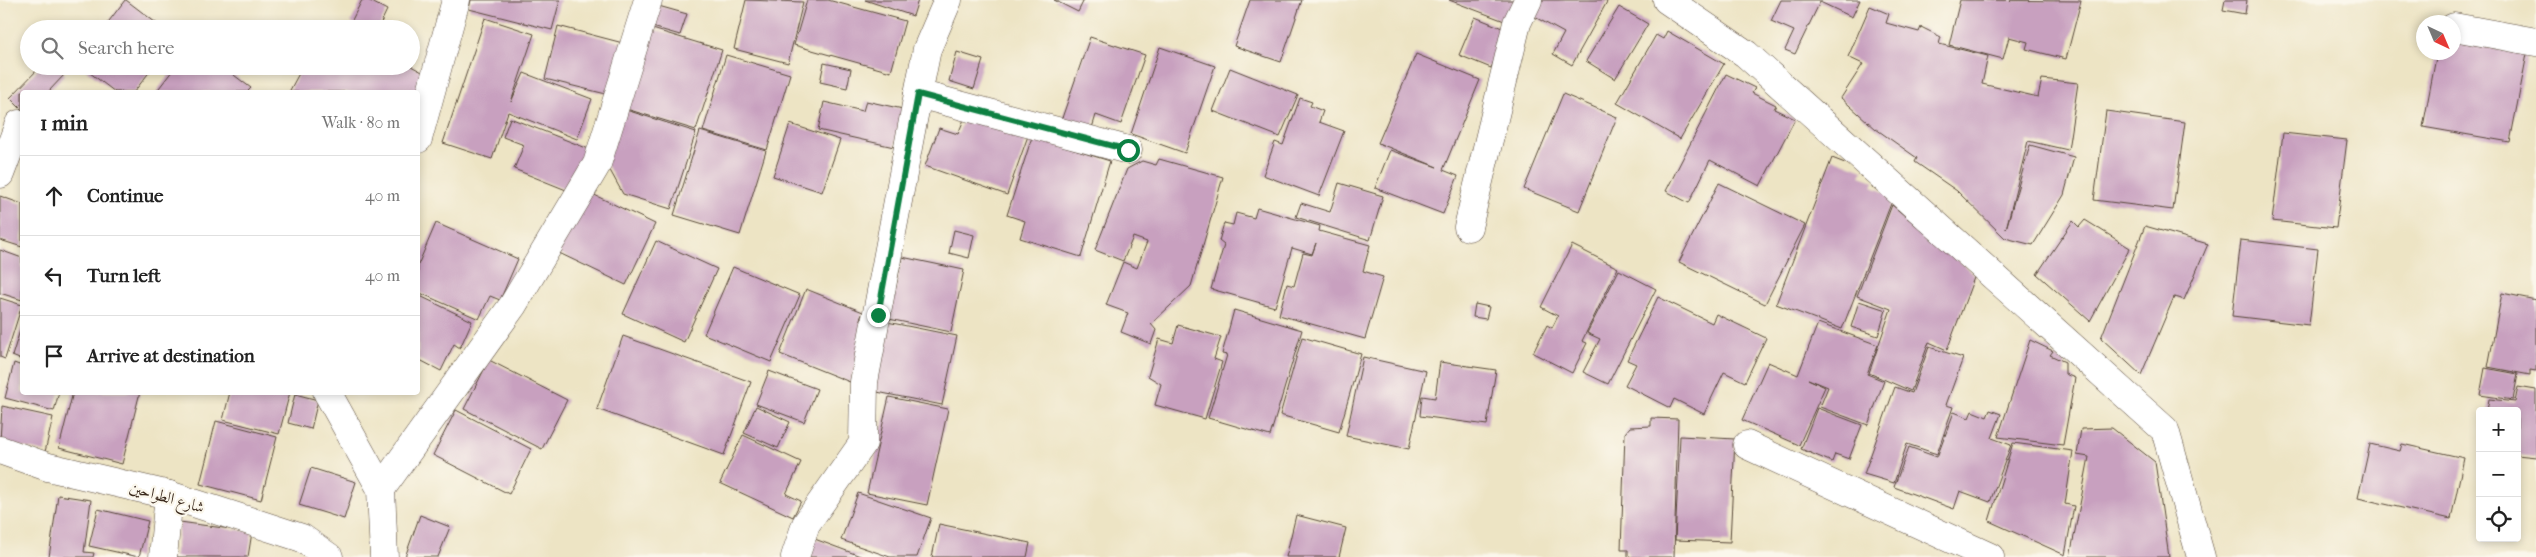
<!DOCTYPE html>
<html lang="en">
<head>
<meta charset="utf-8">
<style>
	body { margin:0; font-family:"IM FELL French Canon",Amiri,serif; background:#f2f2f2; color:#222 }
	.controls { position:absolute; right:15px; bottom:15px; display:grid; overflow:hidden; border-radius:5px; box-shadow:0 2px 8px #0003 }
	.controls button { width:45px; height:45px; display:grid; place-items:center; padding:0; border:0; border-bottom:1px solid #e0e0e0; background:#fff; color:#222; font:25px sans-serif }
	.compass { position:absolute; left:2416px; top:15px; width:45px; height:45px; border-radius:50%; background:#fff; box-shadow:0 2px 8px #0003; rotate:136deg }
	.stop { position:absolute; width:15px; height:15px; margin:-11px; border:4px solid #0b8043; border-radius:50%; background:#fff }
	.stop.end { background:#0b8043; border-color:#fff; box-shadow:0 1px 5px #0008 }
	.list { margin:0; padding:0; list-style:none }
	h2 { display:flex; justify-content:space-between; align-items:center; height:65px; margin:0; padding:0 20px; font-size:21px }
	h2 small { font-size:16px; font-weight:400; color:#767676 }
	.list li { display:grid; grid-template-columns:32px 1fr auto; gap:15px; align-items:center; box-sizing:border-box; height:80px; padding:0 20px; border-top:1px solid #e0e0e0 }
	.list b { display:block; font-size:19px; white-space:nowrap }
	.list em { font-size:16px; font-style:normal; color:#767676 }
	.icon { flex:none; width:28px; height:28px; fill:none; stroke:currentColor; stroke-width:2; stroke-linecap:round; stroke-linejoin:round }
	.map { position:relative; flex:none; width:2536px; height:557px; overflow:hidden }
	.search { position:absolute; background:#fff; box-shadow:0 2px 8px #0003; left:20px; top:20px; width:400px; height:55px; display:flex; align-items:center; gap:12px; box-sizing:border-box; padding:0 18px; border-radius:28px; color:#767676; font-size:19px }
	.panel { position:absolute; background:#fff; box-shadow:0 2px 8px #0003; left:20px; top:90px; width:400px; height:305px; border-radius:5px }
	.map>svg:first-child { display:block }
	.building { fill:#c8a0bf }
	.lines { fill:none; stroke-linecap:round; stroke-linejoin:round }
	.street-casing { stroke:#564637; stroke-width:29 }
	.street { stroke:#fff; stroke-width:28 }
	.route { stroke:#0b8043; stroke-width:6 }
	.labels { text-anchor:middle; dominant-baseline:central; stroke-width:4.5; stroke-linejoin:round; paint-order:stroke }
	.street-label { font-size:16px; fill:#3b2a1e; stroke:#fbf7ec }
</style>
</head>
<body>
<div class="map">
<svg width="2536" height="557" viewBox="0 0 2536 557">
	<rect width="100%" height="100%" fill="#fbf7ec"/>
	<filter id="ink" filterUnits="userSpaceOnUse"><feTurbulence type="fractalNoise" baseFrequency=".02" numOctaves="2"/><feDisplacementMap in="SourceGraphic" scale="10" xChannelSelector="R" yChannelSelector="G"/><feConvolveMatrix kernelMatrix="1 2 1 2 8 2 1 2 1" color-interpolation-filters="sRGB"/></filter>
	<filter id="wash" filterUnits="userSpaceOnUse"><feTurbulence type="fractalNoise" baseFrequency=".0096" numOctaves="4" result="noise"/><feDisplacementMap in="SourceGraphic" scale="20" xChannelSelector="R" yChannelSelector="G"/><feGaussianBlur stdDeviation="1.12" result="paint"/><feColorMatrix in="noise" values="0 0 0 0 0 0 0 0 0 0 0 0 0 0 0 0 0 1.4 0 .05"/><feComposite in="paint" operator="in"/></filter>
	<g filter="url(#wash)">
		<rect width="100%" height="100%" fill="#ede4c4"/>
		<g id="blocks">
			<g class="building">
				<path d="M125,0H126L164,29H103Z"/>
				<path d="M362,0H368L387,10L378,29H363L351,22Z"/>
				<path d="M471,0H560L552,30L469,9Z"/>
				<path d="M746,0L803,2L788,63L734,49Z"/>
				<path d="M807,0H828L905,21L891,72L794,45Z"/>
				<path d="M865,0H918L913,16Z"/>
				<path d="M1054,0H1084L1078,12Z"/>
				<path d="M1250,0H1302L1281,62L1234,46Z"/>
				<path d="M1449,0H1515L1507,22Z"/>
				<path d="M1539,0H1608L1572,65L1553,54L1564,33L1531,15Z"/>
				<path d="M1781,0H1860L1852,17L1820,2L1795,54L1785,50L1794,31L1771,21Z"/>
				<path d="M1960,0L2081,1L2066,59L2026,49L2028,42L2009,37L2003,59L1949,45Z"/>
				<path d="M2225,0H2247L2245,14L2223,10Z"/>
				<path d="M655,5L687,14L680,35L649,26Z"/>
				<path d="M1870,6L1889,14L1886,23L1919,32L1921,27L1941,37L1939,44L1988,56L1982,84L2038,97L2042,79L2078,83L2068,150L2028,141L2006,229L2030,145L2074,157L2064,195L2033,245L2005,238L1957,191L1915,162L1917,158L1876,129L1841,98L1863,64L1848,57Z"/>
				<path d="M1619,7L1648,24L1615,79L1586,61Z"/>
				<path d="M1475,17L1507,30L1491,68L1459,55Z"/>
				<path d="M485,18L534,34L511,102L524,73L592,99L577,139L508,112L492,159L443,143Z"/>
				<path d="M558,26L623,43L610,95L545,79Z"/>
				<path d="M649,28L722,50L696,130L623,108Z"/>
				<path d="M1667,31L1724,64L1680,139L1617,103L1656,35L1663,39Z"/>
				<path d="M1090,37L1145,55L1121,124L1096,115L1092,128L1062,118Z"/>
				<path d="M2454,41L2527,54L2510,142L2423,127L2437,52H2454Z"/>
				<path d="M1160,47L1215,66L1185,153L1131,134Z"/>
				<path d="M957,52L983,60L974,89L949,81Z"/>
				<path d="M1416,54L1480,80L1443,170L1458,176L1443,214L1375,188L1390,150L1437,167L1378,143Z"/>
				<path d="M726,55L790,74L767,150L703,131Z"/>
				<path d="M824,63L851,69L847,88L820,82Z"/>
				<path d="M41,66H56L65,74L48,92H22V110L10,98Z"/>
				<path d="M81,66H154L134,92H115Z"/>
				<path d="M176,66H222L251,88L247,92H156Z"/>
				<path d="M303,66H411L426,74L416,92H289Z"/>
				<path d="M1230,68L1298,95L1280,137L1213,111Z"/>
				<path d="M1726,74L1755,88L1752,93L1776,105L1774,109L1795,119L1760,186L1710,160L1689,203L1666,191Z"/>
				<path d="M1563,94L1617,117L1579,211L1524,189Z"/>
				<path d="M1300,98L1312,102L1310,106L1323,111L1319,122L1344,131L1319,196L1263,175L1275,142L1283,145Z"/>
				<path d="M866,101L903,109L894,147L818,130L824,102L863,111Z"/>
				<path d="M623,109L696,132L671,209L623,194L606,163Z"/>
				<path d="M2106,111L2185,122L2173,210L2094,200Z"/>
				<path d="M965,117L1006,132L1007,126L1029,133L1007,195L925,166L939,128L958,134Z"/>
				<path d="M510,118L594,151L576,194L514,169L524,145L503,137Z"/>
				<path d="M790,124L840,140L822,192L773,176Z"/>
				<path d="M700,131L766,151L740,235L674,215Z"/>
				<path d="M2283,133L2347,140L2336,228L2272,221Z"/>
				<path d="M1032,137L1110,161L1081,257L1020,238L1025,221L1007,215Z"/>
				<path d="M1832,158L1863,170L1860,176L1874,181L1872,187L1894,196L1842,329L1776,304Z"/>
				<path d="M1159,159L1223,177L1191,286L1151,324L1156,330L1151,344L1121,332L1128,313L1106,305L1123,262L1137,268L1147,242L1133,237L1123,261L1095,250L1127,169L1142,161L1156,165Z"/>
				<path d="M1339,183L1383,196L1370,240L1296,217L1301,203L1330,212Z"/>
				<path d="M1719,183L1805,225L1765,304L1679,262Z"/>
				<path d="M584,190L655,224L626,285L555,251Z"/>
				<path d="M0,196L22,204V247L0,240Z"/>
				<path d="M1892,205L1975,275L1947,350L1929,342L1911,391L1869,373L1891,309L1857,296Z"/>
				<path d="M1257,208L1320,226L1319,231L1370,245L1363,271L1383,277L1365,339L1279,315L1287,284L1294,286L1303,253L1312,255L1316,243L1312,254L1292,248L1275,307L1211,289L1224,245L1219,241L1224,223L1233,225L1236,213L1254,218Z"/>
				<path d="M2085,220L2130,248L2090,321L2037,274L2073,221L2079,227Z"/>
				<path d="M436,223L518,259L500,300L490,296L479,319L418,292V265Z"/>
				<path d="M2145,226L2208,244L2184,300L2174,297L2141,375L2101,338Z"/>
				<path d="M954,230L974,235L969,258L949,253Z"/>
				<path d="M2241,240L2318,249L2309,325L2232,316Z"/>
				<path d="M656,241L717,269L684,342L623,314Z"/>
				<path d="M1572,245L1618,268L1582,341L1587,343L1572,373L1533,353L1547,325L1552,328L1558,316L1541,307Z"/>
				<path d="M0,250L22,258V300L0,293Z"/>
				<path d="M902,257L964,270L951,332L889,319Z"/>
				<path d="M733,267L800,295L771,362L704,334Z"/>
				<path d="M1619,270L1656,289L1608,384L1583,372L1600,339L1587,333Z"/>
				<path d="M806,289L863,312L860,319L866,321L858,361L850,382L780,354Z"/>
				<path d="M2502,293L2536,300V371L2530,370V375L2488,367Z"/>
				<path d="M418,295L472,321L460,348L454,344L441,371L418,359Z"/>
				<path d="M1658,297L1712,323L1716,314L1766,338L1745,382L1724,372L1704,414L1674,399L1670,408L1625,385L1636,364L1627,360Z"/>
				<path d="M0,298L22,305L5,359L0,357Z"/>
				<path d="M1859,301L1886,310L1878,336L1851,327Z"/>
				<path d="M1475,304L1489,307L1486,319L1473,317Z"/>
				<path d="M1234,310L1302,330L1270,436L1208,418L1227,355L1222,354Z"/>
				<path d="M887,322L957,336L942,405L872,391Z"/>
				<path d="M1818,323L1878,345L1867,374L1884,381L1868,425L1820,407L1828,387L1808,379L1825,387L1799,445L1742,420L1768,362L1798,375Z"/>
				<path d="M22,324V360L12,356Z"/>
				<path d="M1178,325L1221,337L1214,359L1222,362L1205,419L1155,405L1161,384L1148,376L1159,339L1173,343Z"/>
				<path d="M623,336L751,382L724,455L597,409Z"/>
				<path d="M1302,337L1361,354L1339,432L1280,415Z"/>
				<path d="M2030,340L2053,351L2050,355L2065,362V374L2075,378L2063,445L1998,437Z"/>
				<path d="M1929,347L1963,358L1946,405L1953,407L1937,454L1907,444L1894,483L1864,474L1895,387L1912,393Z"/>
				<path d="M1363,357L1426,371L1409,449L1346,436Z"/>
				<path d="M489,360L567,400L542,449L464,409Z"/>
				<path d="M1440,362L1496,370L1487,425L1420,416L1422,396L1435,398Z"/>
				<path d="M14,363L22,366V392H59L54,411L5,398Z"/>
				<path d="M2485,368L2518,374L2513,400L2480,395Z"/>
				<path d="M769,371L817,389L804,422L756,404Z"/>
				<path d="M2518,387L2536,390V457L2517,455V411H2487L2489,399L2515,402Z"/>
				<path d="M73,392H140L122,464L59,448Z"/>
				<path d="M230,392H290L279,434L223,420Z"/>
				<path d="M295,394L318,400L311,429L288,423Z"/>
				<path d="M889,397L948,409L927,505L867,493Z"/>
				<path d="M2,406L53,417L45,452L0,442Z"/>
				<path d="M756,406L790,422L778,448L744,433Z"/>
				<path d="M1817,408L1862,425L1849,459L1835,454L1832,462L1801,449Z"/>
				<path d="M456,410L531,449L509,494L433,455Z"/>
				<path d="M1990,410L2001,414L1992,438L2011,445L1990,502L1960,491L1954,509L1894,487L1909,447L1937,457L1954,412L1969,418L1972,411L1987,417Z"/>
				<path d="M1651,418L1678,419L1674,557H1628V550H1621L1625,433L1630,427L1651,426Z"/>
				<path d="M216,421L277,437L261,500L200,484Z"/>
				<path d="M2112,428L2155,462L2169,557H2070L2089,457L2077,455L2081,429Z"/>
				<path d="M743,435L801,462L786,494L801,501L793,517L720,483Z"/>
				<path d="M1680,436L1735,439L1730,542L1675,540Z"/>
				<path d="M2013,443L2073,451L2065,504L2074,506L2065,555L1989,521Z"/>
				<path d="M2370,444L2400,451L2402,444L2464,458L2451,519L2358,498Z"/>
				<path d="M311,468L356,482L344,519L299,505Z"/>
				<path d="M858,493L931,518L917,557H890L841,540Z"/>
				<path d="M58,495L91,500L84,552L94,553L93,557H49Z"/>
				<path d="M98,509L148,521L139,557L89,546Z"/>
				<path d="M420,515L450,527L438,557H405Z"/>
				<path d="M1296,515L1346,528L1339,557H1286Z"/>
				<path d="M180,522L252,532L248,557H175Z"/>
				<path d="M939,524L1030,543L1027,557H932Z"/>
				<path d="M812,538L863,557H805Z"/>
			</g>
		</g>
	</g>
	<g filter="url(#ink)">
		<use href="#blocks" fill-opacity="0" stroke="#564637" stroke-width="1"/>
		<g class="lines">
			<defs>
				<g id="street">
					<path d="M1667,0L1746,54L2165,430L2201,557"/>
					<path d="M2454,27L2536,42"/>
					<path d="M918,94L1128,150"/>
					<path d="M418,139L456,0"/>
					<path d="M0,174L19,124L22,127"/>
					<path d="M1468,227L1517,23L1528,0"/>
					<path d="M327,392L381,489L384,557"/>
					<path d="M1747,445L1990,557"/>
					<path d="M0,450L48,467L169,495L302,538L329,557"/>
					<path d="M381,489L513,305L597,164L648,0"/>
					<path d="M163,557L169,495"/>
					<path d="M795,557L806,524L863,443L864,382L918,94L927,49L948,0"/>
				</g>
			</defs>
			<use href="#street" class="street-casing"/>
			<use href="#street" class="street"/>
		</g>
	</g>
	<g class="lines" filter="url(#ink)">
		<path class="route" d="M878,315L918,94L1128,150"/>
	</g>
	<g class="labels">
		<g class="street-label">
			<text transform="translate(167 497) rotate(16)">شارع الطواحين</text>
		</g>
	</g>
</svg>
<div class="controls">
<button>+</button>
<button>−</button>
<button><svg class="icon" aria-label="locate" viewBox="0 0 24 24"><circle cx="12" cy="12" r="6"/><path d="M12 2v4M12 18v4M2 12h4M18 12h4"/></svg></button>
</div>
<svg class="compass" viewBox="-18 -18 36 36"><path d="M0-13l5 13h-10z" fill="#e53935"/><path d="M0 13l5-13h-10z" fill="#767676"/></svg>
<div class="stop" style="left:1128px;top:150px"></div>
<div class="stop end" style="left:878px;top:315px"></div>
<div class="search"><svg class="icon" aria-label="search" viewBox="0 0 24 24"><circle cx="10" cy="10" r="6"/><path d="M15 15l6 6"/></svg>Search here</div>
<section class="panel">
<h2>1 min<small>Walk · 80 m</small></h2>
<ul class="list">
<li><svg class="icon" aria-label="ahead" viewBox="0 0 24 24"><path d="M12 20V5M6 11l6-6 6 6"/></svg><div><b>Continue</b></div><em>40 m</em></li>
<li><svg class="icon" aria-label="left" viewBox="0 0 24 24"><path d="M17 20v-9H6M10 6l-5 5 5 5"/></svg><div><b>Turn left</b></div><em>40 m</em></li>
<li><svg class="icon" aria-label="arrive" viewBox="0 0 24 24"><path d="M6 21V4h12l-3 4 3 4H6"/></svg><div><b>Arrive at destination</b></div></li>
</ul>
</section>
</div>
</body>
</html>
